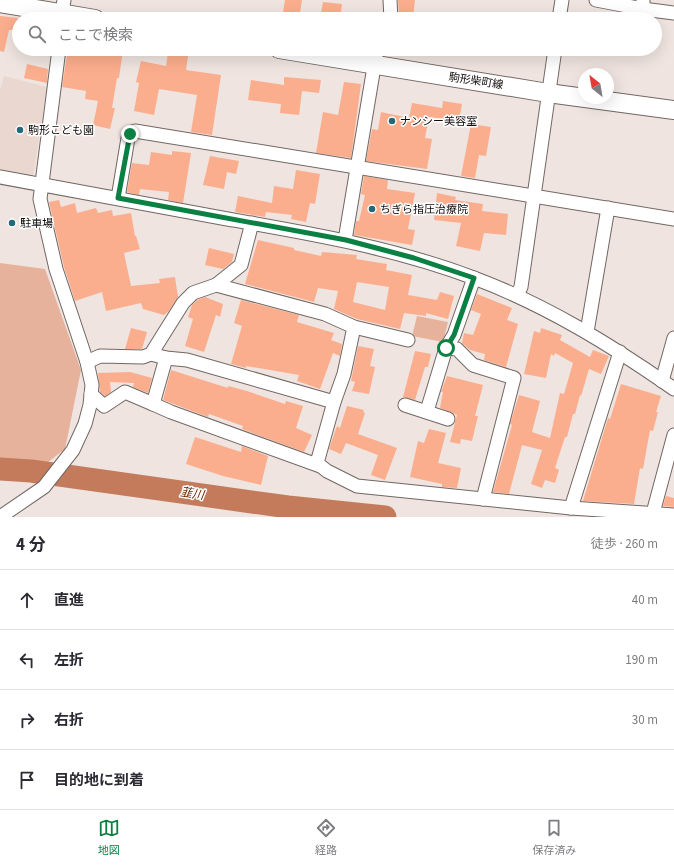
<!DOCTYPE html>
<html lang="ja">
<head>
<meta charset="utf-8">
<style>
	body { margin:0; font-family:"Source Sans 3","Noto Sans JP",sans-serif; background:#f2f2f3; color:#2b2b33 }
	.compass { position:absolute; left:578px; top:68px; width:36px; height:36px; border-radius:50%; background:#fff; box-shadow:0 4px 16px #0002; rotate:329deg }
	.stop { position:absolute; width:12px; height:12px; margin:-9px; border:3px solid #0b8043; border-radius:50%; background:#fff }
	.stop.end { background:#0b8043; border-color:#fff; box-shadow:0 1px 4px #0008 }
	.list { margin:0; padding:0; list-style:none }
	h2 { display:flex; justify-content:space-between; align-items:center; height:52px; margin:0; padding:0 16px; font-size:17px }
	h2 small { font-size:13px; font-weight:400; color:#7c7c81 }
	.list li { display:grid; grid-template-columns:26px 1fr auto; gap:12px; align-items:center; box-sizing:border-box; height:60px; padding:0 16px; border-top:1px solid #e1e1e2 }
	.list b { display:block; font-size:15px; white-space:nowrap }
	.list em { font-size:13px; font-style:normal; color:#7c7c81 }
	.icon { flex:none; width:22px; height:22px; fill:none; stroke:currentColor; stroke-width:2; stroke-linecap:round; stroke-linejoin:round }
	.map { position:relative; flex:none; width:674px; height:517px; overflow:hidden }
	.search { position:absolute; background:#fff; box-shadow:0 4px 16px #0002; left:12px; right:12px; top:12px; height:44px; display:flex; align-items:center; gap:10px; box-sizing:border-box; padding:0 14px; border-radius:22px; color:#7c7c81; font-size:15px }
	.sheet { height:292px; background:#fff }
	nav { display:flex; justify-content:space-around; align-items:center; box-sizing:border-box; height:56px; border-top:1px solid #e1e1e2; background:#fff; font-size:11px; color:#7c7c81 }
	nav a { display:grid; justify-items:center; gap:2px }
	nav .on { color:#0b8043 }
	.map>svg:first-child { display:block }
	.built { fill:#ead7cf }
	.green { fill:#e7b29c }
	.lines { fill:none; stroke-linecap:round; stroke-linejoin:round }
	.river { stroke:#c37b5b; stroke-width:23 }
	.building { fill:#fbae8d; fill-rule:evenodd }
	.street-casing { stroke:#716763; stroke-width:15 }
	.secondary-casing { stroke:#716763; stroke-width:20 }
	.street { stroke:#fff; stroke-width:13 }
	.secondary { stroke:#fff; stroke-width:18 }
	.route { stroke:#0b8043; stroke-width:5 }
	.poi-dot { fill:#236979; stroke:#fff; stroke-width:1.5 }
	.labels { text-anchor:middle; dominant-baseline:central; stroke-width:3; stroke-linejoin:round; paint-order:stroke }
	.street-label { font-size:11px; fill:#100c0b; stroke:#fff }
	.poi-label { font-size:11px; fill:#100c0b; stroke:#fff; text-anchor:start }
	.water-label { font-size:12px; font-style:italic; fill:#692701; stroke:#fff }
</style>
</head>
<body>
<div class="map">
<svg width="674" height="517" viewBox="0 0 674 517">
	<rect width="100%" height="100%" fill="#efe4df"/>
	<path class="built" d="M4,76L47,87L33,177L0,170V90Z"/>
	<g class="green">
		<path d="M0,263L45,269L81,370L65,449L48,462L0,460Z"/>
		<path d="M417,316L448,322L443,342L412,336Z"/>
	</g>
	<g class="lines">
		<path class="river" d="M0,469L31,471L288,507L385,517"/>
	</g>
	<g class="building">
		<path d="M285,0H302L299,19H282Z"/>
		<path d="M398,0H415L413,18L399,15Z"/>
		<path d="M323,2L342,4L340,19H320Z"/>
		<path d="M0,16L19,18V30H9L4,52L0,51Z"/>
		<path d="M68,49L123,50L119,78H117L112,108H115L110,129L93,125L98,101L85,99L86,91L62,87Z"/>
		<path d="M168,53L188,56L186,70L221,75L212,135L191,132L197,95L159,89L154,115L134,111L139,83L136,82L141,61L166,66Z"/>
		<path d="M27,64L48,69L47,83L24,78Z"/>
		<path d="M284,77L321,80L319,93L302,91L299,115L280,113L281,104L248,100L251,80L284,85Z"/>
		<path d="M344,82L361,84L351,158L316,153L323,112L338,115Z"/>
		<path d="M443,101L462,104L459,121L429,117L425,138L432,139L427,169L366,161L372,129L378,130L381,112L409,118L412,103L442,108Z"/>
		<path d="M471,124L491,127L486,156L479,155L475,178L461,176Z"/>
		<path d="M172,151L191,153L183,203L168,200L169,192L140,189L139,195L127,192L132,163L149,165L151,152L172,155Z"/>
		<path d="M210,156L239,161L236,174L227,172L224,189L203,185Z"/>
		<path d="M296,170L320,174L315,204L310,203L306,222L291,219L292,215L266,212L265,217L235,212L238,196L272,203L274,186L293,189Z"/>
		<path d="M364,176L388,180L387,189L415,193L408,229L415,230L412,245L354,235L356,221H359L365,195L361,194Z"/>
		<path d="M437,193L456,197L455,200L483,204L482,211L508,214L506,235L484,233L480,251L456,246L461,223L434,220Z"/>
		<path d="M59,200L61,207L75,203L77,213L96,208L98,213L112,210L113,216L131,213L135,236H136L140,249L124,253L131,286L160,283L159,279L175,277L178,297L169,311L164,315L143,309L141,303L106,311L102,292L75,301L64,267L49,202Z"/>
		<path d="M258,240L294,248V250L321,256L322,252L357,255L356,259L387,264L386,270L412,275L408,295L437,300L440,292L454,296L448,319L426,313V316L404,313L400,329L357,319L334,309L338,291L318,288L314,302L245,284ZM357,282L389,287L385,310L353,302Z"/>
		<path d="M209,248L234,254L232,262L223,269L205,265Z"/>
		<path d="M477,294L512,308L507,320L518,324L506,367L484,360L485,354L470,350L462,343L464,333L473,335L481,314L471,310Z"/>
		<path d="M205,297L223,304L220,317L216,315L204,352L185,346L193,319L188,317L192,305L197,300Z"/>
		<path d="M241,300L299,315L297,322L334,333L331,340L342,344L340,356L333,353L320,389L297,381L299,375L246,366V368L231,364L242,326L234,323Z"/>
		<path d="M131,328L147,332L142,349H125Z"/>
		<path d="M541,328L562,335L560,340L590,357L593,350L609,356L601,374L589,369L581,396L580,395L575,414H573L567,437H565L555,468L559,470L555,483L545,480L542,488L531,484L542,450L522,445L509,494L493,492L512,425L510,424L519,395L540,401L532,432L550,438L560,393L564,394L573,363L555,353L554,356L551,354L546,378L524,374L534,331L540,333Z"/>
		<path d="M358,346L374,349L370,366L375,367L369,394L352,391L355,382L351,381Z"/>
		<path d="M415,351L431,354L428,367H425L415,400L403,397Z"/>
		<path d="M171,370L228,388V386L247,391L285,404L286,401L303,406L296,428L312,435L304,452L242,429L243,426L209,414L208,417L163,400Z"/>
		<path d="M130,372L152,378L148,393L133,387L134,383L110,382L111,392L105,396L100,392L98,373Z"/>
		<path d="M447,376L483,385L475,416H478L472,441L461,439L460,444L450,442L457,415L440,408L443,392H441Z"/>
		<path d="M621,384L661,396L656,412H658L653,431L650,430L643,469L640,468L634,504L583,501L608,418L610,419Z"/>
		<path d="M347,406L364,410L363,412L365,413L358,434L397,448L385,480L371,475L378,455L346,443L341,454L329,449L337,426L340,428Z"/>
		<path d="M429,429L446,433L438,463L461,468L457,488L442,487V484L410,477L418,441L424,443Z"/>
		<path d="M195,437L241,452L242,446L268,456L261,485L223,476L186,464Z"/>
		<path d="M666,496L674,498V507L663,506Z"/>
	</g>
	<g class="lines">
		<defs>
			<g id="street">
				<path d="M390,0L391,19"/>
				<path d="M596,0L643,9V0"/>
				<path d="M643,9L674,13"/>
				<path d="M61,19L64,0"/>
				<path d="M559,19L562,0"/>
				<path d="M0,177C74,190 148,205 222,218C307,233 392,247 474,278C546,305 611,345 674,389"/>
				<path d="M118,198L128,138L132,132L135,131L674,219"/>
				<path d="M252,223L241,265L216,285L325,314L354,327L408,340"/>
				<path d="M345,240L377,49"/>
				<path d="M517,295L521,287L555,49"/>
				<path d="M354,327L344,374L334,402L317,463L327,471L357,486L571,508L674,515"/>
				<path d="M587,332L608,208"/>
				<path d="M446,348L457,349L473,365L514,378L483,499"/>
				<path d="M151,354L166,358L187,360L334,402"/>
				<path d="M166,358L153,404L171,412L320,466"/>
				<path d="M87,362L100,356L143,357L151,354L183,303L193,293L216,285"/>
				<path d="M662,381L674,338"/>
				<path d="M91,394L104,406L125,392L153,404"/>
				<path d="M405,405L448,419"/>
				<path d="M427,411L446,348L454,335L474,278"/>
				<path d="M571,508L620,352"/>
				<path d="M653,513L674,435"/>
				<path d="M0,517L44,487L73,450L85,424L90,405L92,385L87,362L56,269L40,199L59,49"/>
			</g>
			<g id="secondary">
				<path d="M0,3L95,19"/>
				<path d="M279,49L548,93L674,110"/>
			</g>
		</defs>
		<use href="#street" class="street-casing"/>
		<use href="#secondary" class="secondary-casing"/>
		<use href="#street" class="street"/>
		<use href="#secondary" class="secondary"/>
	</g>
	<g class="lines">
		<path class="route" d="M130,134L118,198L346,240L414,258L474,278L454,335L446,348"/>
	</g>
	<g class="poi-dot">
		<circle cx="392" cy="121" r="4"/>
		<circle cx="20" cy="130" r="4"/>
		<circle cx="372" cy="209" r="4"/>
		<circle cx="12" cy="223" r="4"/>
	</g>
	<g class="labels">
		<g class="street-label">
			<text transform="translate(476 81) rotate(9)">駒形柴町線</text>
		</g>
		<g class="poi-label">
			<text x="400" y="121">ナンシー美容室</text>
			<text x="28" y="130">駒形こども園</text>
			<text x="380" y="209">ちぎら指圧治療院</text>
			<text x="20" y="223">駐車場</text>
		</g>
		<g class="water-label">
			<text transform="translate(192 494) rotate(8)">韮川</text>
		</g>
	</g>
</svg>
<svg class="compass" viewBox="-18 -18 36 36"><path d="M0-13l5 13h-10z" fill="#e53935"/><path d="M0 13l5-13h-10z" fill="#7c7c81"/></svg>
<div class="stop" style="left:446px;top:348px"></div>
<div class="stop end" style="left:130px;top:134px"></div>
<div class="search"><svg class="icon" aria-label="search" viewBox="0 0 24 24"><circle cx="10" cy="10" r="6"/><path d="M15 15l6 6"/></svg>ここで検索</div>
</div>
<section class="sheet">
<h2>4 分<small>徒歩 · 260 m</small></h2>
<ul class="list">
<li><svg class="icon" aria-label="ahead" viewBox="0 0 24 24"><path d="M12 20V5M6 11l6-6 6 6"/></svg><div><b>直進</b></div><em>40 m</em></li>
<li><svg class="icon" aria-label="left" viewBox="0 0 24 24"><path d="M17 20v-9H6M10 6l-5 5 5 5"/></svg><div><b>左折</b></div><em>190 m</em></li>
<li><svg class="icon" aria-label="right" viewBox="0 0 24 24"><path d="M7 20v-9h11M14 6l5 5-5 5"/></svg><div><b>右折</b></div><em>30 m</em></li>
<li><svg class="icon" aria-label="arrive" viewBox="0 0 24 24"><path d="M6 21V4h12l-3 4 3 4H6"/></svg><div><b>目的地に到着</b></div></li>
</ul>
</section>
<nav>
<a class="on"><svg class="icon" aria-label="map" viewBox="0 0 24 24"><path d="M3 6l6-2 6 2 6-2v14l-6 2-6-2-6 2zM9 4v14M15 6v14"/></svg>地図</a>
<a><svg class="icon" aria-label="directions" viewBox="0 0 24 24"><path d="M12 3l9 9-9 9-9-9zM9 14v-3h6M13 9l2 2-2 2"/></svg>経路</a>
<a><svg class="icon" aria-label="saved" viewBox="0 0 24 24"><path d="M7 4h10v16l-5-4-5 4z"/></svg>保存済み</a>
</nav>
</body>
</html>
